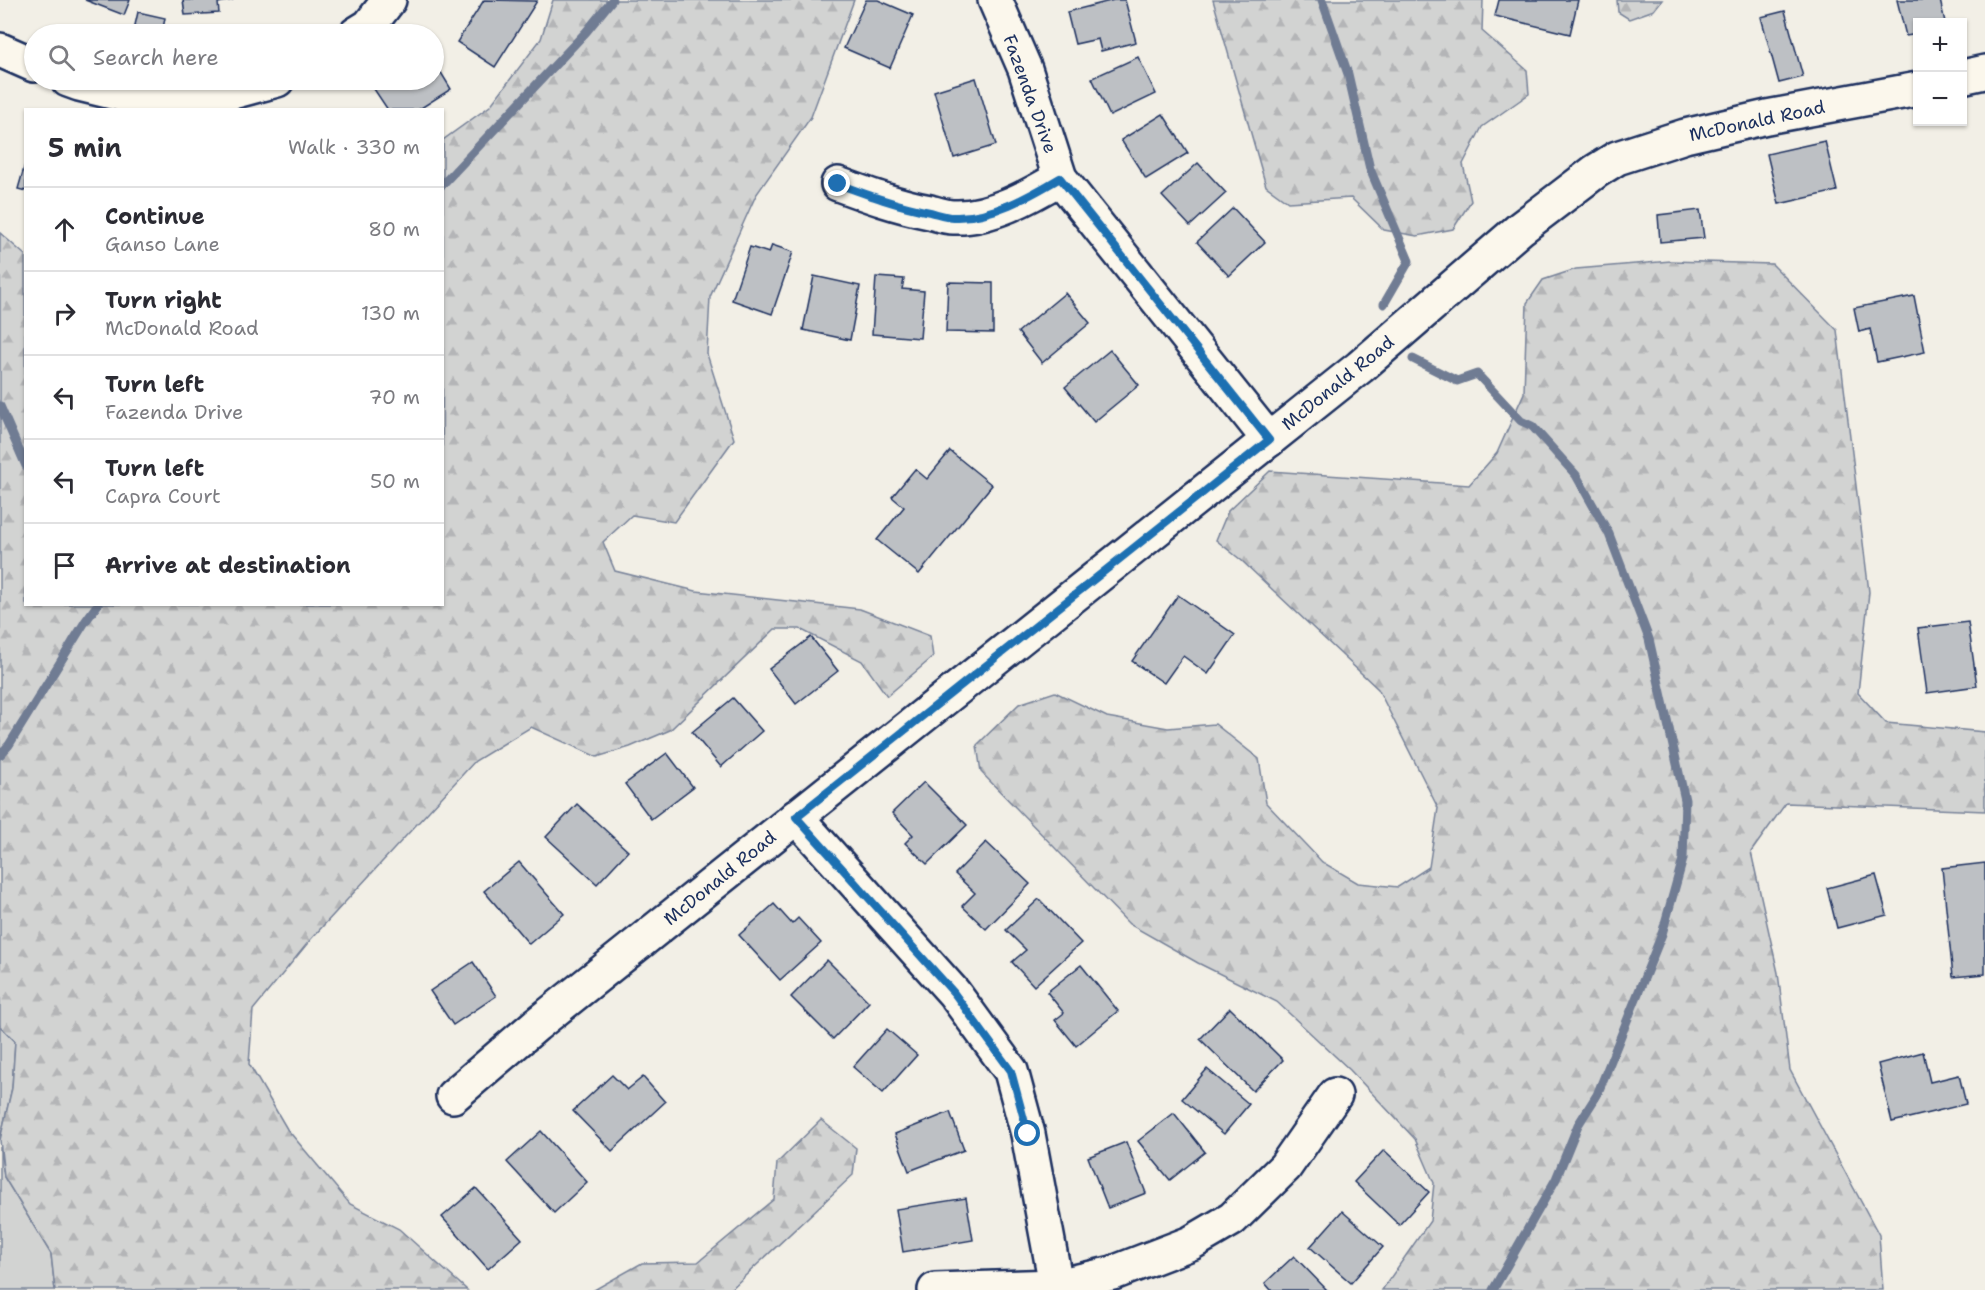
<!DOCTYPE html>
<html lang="en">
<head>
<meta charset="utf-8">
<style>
	body { margin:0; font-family:"Shantell Sans",sans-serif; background:#f7f7f7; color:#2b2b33 }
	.controls { position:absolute; right:18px; top:18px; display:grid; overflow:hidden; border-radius:0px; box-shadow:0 2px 4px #0004 }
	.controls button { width:54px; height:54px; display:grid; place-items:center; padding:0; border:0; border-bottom:2px solid #e1e1e2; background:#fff; color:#2b2b33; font:30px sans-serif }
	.stop { position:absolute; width:18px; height:18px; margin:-14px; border:4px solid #1f6fb2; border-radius:50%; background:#fff }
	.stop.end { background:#1f6fb2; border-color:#fff; box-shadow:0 2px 6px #0008 }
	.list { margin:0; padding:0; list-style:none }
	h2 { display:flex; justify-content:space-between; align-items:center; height:78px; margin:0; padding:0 24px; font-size:26px }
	h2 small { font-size:20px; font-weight:400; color:#7c7c81 }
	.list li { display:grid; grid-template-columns:39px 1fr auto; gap:18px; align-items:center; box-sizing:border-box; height:84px; padding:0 24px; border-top:2px solid #e1e1e2 }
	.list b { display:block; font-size:22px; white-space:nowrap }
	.list p { margin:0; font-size:20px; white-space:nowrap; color:#7c7c81 }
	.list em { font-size:20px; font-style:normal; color:#7c7c81 }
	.icon { flex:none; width:33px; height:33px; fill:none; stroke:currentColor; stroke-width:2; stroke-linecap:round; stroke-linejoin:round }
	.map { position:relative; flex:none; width:1985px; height:1290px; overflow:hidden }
	.search { position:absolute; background:#fff; box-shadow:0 2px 4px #0004; left:24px; top:24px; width:420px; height:66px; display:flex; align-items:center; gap:15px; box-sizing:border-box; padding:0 21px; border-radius:33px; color:#7c7c81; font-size:22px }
	.panel { position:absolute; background:#fff; box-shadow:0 2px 4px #0004; left:24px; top:108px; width:420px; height:498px; border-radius:0px }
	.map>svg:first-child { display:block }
	.grass { fill:#d2d3d2; stroke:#768198; stroke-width:1.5 }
	.forest { fill:url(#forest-firs); stroke:#768198; stroke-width:1.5 }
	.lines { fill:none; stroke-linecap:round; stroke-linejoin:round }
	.stream { stroke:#707b93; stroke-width:9 }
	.building { fill:#bdc0c4; stroke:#1b2f5e; stroke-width:1.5 }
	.minor-casing { stroke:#1b2f5e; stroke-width:38 }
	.minor { stroke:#fbf7ec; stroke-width:33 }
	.route { stroke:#1f6fb2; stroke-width:8 }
	.labels { text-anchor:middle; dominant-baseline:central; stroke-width:4.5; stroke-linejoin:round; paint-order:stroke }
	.street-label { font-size:18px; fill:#1b2f5e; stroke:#fbf7ec }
</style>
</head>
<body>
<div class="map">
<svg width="1985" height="1290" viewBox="0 0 1985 1290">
	<defs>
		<pattern id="forest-firs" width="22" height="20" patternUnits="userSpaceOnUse" patternTransform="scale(1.5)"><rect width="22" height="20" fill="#d2d3d2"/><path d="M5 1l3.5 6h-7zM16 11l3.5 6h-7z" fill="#b4b5b7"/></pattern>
	</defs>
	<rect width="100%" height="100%" fill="#f2efe6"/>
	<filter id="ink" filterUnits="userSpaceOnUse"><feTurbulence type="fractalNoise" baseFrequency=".0167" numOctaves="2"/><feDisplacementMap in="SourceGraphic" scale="12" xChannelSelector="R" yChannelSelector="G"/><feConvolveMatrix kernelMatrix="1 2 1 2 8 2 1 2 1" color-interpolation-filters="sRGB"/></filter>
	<g filter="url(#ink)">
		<g class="grass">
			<path d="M0,1026L15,1041L12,1088L0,1140Z"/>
			<path d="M0,1147L4,1177L51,1254L55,1290H0Z"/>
		</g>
		<g class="forest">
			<path d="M553,0H854L811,117L756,195L710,297L707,354L734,439L674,522L632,515L603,542L615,571L696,591L860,609L930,636L933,657L887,696L862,661L800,629H775L670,730L630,747L597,757L531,727L475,761L311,939L253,1010L249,1064L287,1129L350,1204L399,1229L467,1290H55L51,1254L4,1177L0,1140L12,1088L15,1041L0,1026V233L25,255L26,604H442L443,140L490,106L541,39Z"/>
			<path d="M1213,0H1483L1482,31L1527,70L1529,94L1482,127L1463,164L1471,201L1453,229L1417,236L1384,230L1351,198L1288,202L1266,186Z"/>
			<path d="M1617,0H1662L1654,10L1629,19L1618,12Z"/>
			<path d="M1671,261L1772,264L1837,330L1869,592L1858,693L1886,723L1985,732V811L1786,803L1751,852L1778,973L1790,1070L1879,1235L1883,1290H1382L1430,1221L1434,1183L1415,1139L1350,1070L1277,1002L1198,963L1129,924L981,772L977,745L1019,704L1055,692L1107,717L1168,728L1215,724L1259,759L1266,803L1322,862L1358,883L1398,887L1429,867L1438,808L1378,689L1241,560L1216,540L1228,511L1270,471L1469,485L1497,453L1524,393L1527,303L1543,280L1576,269Z"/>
			<path d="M821,1120L856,1148L853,1175L730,1290H594L642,1263L698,1262L774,1199L777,1163Z"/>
		</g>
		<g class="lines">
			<g class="stream">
				<path d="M1322,0L1348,74L1370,169L1409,261L1384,304"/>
				<path d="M442,185L586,32L612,0"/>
				<path d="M1413,359L1457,381L1477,374L1521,421L1532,426L1576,475L1609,534L1649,639L1685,800L1683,859L1662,934L1597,1095L1578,1125L1556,1179L1493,1290"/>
				<path d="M0,406L26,466"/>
				<path d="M0,755L9,745L85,622L98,604"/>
			</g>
		</g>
		<g class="building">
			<path d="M85,0H130L124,15Z"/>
			<path d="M183,0H233L218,3L219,13L185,15Z"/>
			<path d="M484,0L537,1L495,67L457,42Z"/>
			<path d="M866,0H878L913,15L890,68L844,48Z"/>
			<path d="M1114,0H1125L1136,42L1101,51L1098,39L1075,44L1067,12Z"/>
			<path d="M1499,0H1578L1570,34L1495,16Z"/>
			<path d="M1897,0H1940L1945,22H1918V34L1906,36Z"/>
			<path d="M1785,11L1803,77L1779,83L1761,17Z"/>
			<path d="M138,12L165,18L162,34H133Z"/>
			<path d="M1138,57L1156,94L1110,116L1092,78Z"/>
			<path d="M434,61L451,89L418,110H388L374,89L389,80H434Z"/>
			<path d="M976,78L996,145L954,158L934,91Z"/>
			<path d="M1163,114L1188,153L1146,179L1121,140Z"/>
			<path d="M1825,141L1837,191L1779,204L1767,154Z"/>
			<path d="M26,161V191L18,189Z"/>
			<path d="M1198,163L1226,193L1190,226L1162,196Z"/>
			<path d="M1233,208L1265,242L1229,276L1197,242Z"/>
			<path d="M1700,210L1704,238L1660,242L1658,215Z"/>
			<path d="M772,245L793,252L772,314L732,300L750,247L769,253Z"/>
			<path d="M814,276L860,286L850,340L803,330Z"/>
			<path d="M876,277L904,279L902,289L924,291L920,338L872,334Z"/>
			<path d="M948,282L993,283V333L946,332Z"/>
			<path d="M1065,293L1090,323L1042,363L1018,332Z"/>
			<path d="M1914,296L1925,352L1877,362L1870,329L1859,332L1854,308Z"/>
			<path d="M1110,350L1139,385L1094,422L1065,387Z"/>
			<path d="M950,451L992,485L919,574L877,540L904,507L892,497L915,469L927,479Z"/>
			<path d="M1178,595L1235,635L1208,674L1183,656L1164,683L1132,661Z"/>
			<path d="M1968,622L1977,686L1927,693L1918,628Z"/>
			<path d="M811,637L838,671L796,704L769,669Z"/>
			<path d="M733,698L762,731L721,767L692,732Z"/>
			<path d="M667,753L693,787L651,819L625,784Z"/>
			<path d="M924,782L967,825L927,864L905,843L913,835L892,813Z"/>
			<path d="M577,804L628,851L597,884L546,837Z"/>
			<path d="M986,842L1030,884L986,929L962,906L975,893L955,874Z"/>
			<path d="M519,862L564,914L529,944L484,891Z"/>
			<path d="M1985,863V974L1953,977L1942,868Z"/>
			<path d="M1876,875L1887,915L1837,928L1827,888Z"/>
			<path d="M1039,899L1081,943L1034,986L1012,962L1026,950L1006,930Z"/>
			<path d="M774,904L792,924L798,918L821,943L780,980L739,935Z"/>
			<path d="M827,960L869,1002L833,1039L791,997Z"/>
			<path d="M473,962L496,996L453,1025L430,991Z"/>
			<path d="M1081,965L1118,1011L1076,1046L1055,1020L1064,1013L1047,992Z"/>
			<path d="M1230,1008L1283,1060L1253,1091L1200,1039Z"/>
			<path d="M887,1029L917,1055L883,1093L853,1067Z"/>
			<path d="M1923,1052L1930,1082L1959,1075L1966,1104L1892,1122L1878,1064Z"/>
			<path d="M1207,1069L1249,1104L1224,1134L1182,1099Z"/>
			<path d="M612,1075L627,1090L643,1077L665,1102L612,1151L573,1111Z"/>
			<path d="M950,1112L964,1150L909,1171L895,1134Z"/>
			<path d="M1174,1113L1205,1152L1170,1180L1138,1141Z"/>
			<path d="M541,1131L587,1182L554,1213L507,1162Z"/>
			<path d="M1126,1142L1146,1193L1108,1208L1088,1157Z"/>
			<path d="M1384,1150L1429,1192L1399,1225L1354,1182Z"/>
			<path d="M476,1188L522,1239L488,1269L442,1217Z"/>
			<path d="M966,1198L973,1240L903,1252L896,1209Z"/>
			<path d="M1342,1211L1383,1247L1351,1283L1310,1247Z"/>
			<path d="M1294,1256L1327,1290H1271L1265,1283Z"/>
		</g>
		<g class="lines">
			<defs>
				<g id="minor">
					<path d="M995,0L1025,69L1060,178L1269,440"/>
					<path d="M356,34L369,26L389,0"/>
					<path d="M0,50L34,65"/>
					<path d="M1962,77L1985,72"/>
					<path d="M68,80L79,84L145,100L180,101L221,95L277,80"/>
					<path d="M838,184C868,195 898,206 930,212C937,214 946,217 953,217C989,219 1030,196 1060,178"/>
					<path d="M796,817L954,993L1011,1071L1028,1134L1057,1290"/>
					<path d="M453,1096L536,1025L1360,367L1521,228L1596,171L1617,158L1685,136L1767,117L1918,89"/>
					<path d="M935,1290L1057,1286L1113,1273L1191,1243L1232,1219L1285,1167L1335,1095"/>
				</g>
			</defs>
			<use href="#minor" class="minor-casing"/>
			<use href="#minor" class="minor"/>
		</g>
	</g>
	<g class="lines" filter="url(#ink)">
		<path class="route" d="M838,184C868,195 898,206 930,212C938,214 946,217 953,217C990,219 1030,196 1060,178L1269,440L796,817L954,993L1011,1071L1028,1134"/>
	</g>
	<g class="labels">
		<g class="street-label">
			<text transform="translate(1030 94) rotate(70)">Fazenda Drive</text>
			<text transform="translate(1757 121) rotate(-12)">McDonald Road</text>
			<text transform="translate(1338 383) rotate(-39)">McDonald Road</text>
			<text transform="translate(720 878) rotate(-39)">McDonald Road</text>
		</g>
	</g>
</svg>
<div class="controls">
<button>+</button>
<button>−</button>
</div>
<div class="stop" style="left:1028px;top:1134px"></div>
<div class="stop end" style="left:838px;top:184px"></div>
<div class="search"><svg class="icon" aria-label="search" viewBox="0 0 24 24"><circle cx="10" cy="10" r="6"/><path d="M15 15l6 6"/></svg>Search here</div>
<section class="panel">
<h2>5 min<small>Walk · 330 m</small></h2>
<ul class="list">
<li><svg class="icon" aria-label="ahead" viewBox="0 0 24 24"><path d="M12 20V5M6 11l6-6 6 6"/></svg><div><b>Continue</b><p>Ganso Lane</p></div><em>80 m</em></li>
<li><svg class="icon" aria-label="right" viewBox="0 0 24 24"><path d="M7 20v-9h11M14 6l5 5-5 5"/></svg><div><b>Turn right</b><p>McDonald Road</p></div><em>130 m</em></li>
<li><svg class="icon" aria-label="left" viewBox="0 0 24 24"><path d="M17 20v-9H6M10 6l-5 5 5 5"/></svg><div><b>Turn left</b><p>Fazenda Drive</p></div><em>70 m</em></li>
<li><svg class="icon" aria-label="left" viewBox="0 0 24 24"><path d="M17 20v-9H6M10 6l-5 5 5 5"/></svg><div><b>Turn left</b><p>Capra Court</p></div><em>50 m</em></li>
<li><svg class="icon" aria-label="arrive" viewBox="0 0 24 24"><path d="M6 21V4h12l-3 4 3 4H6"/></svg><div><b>Arrive at destination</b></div></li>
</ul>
</section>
</div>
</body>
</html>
